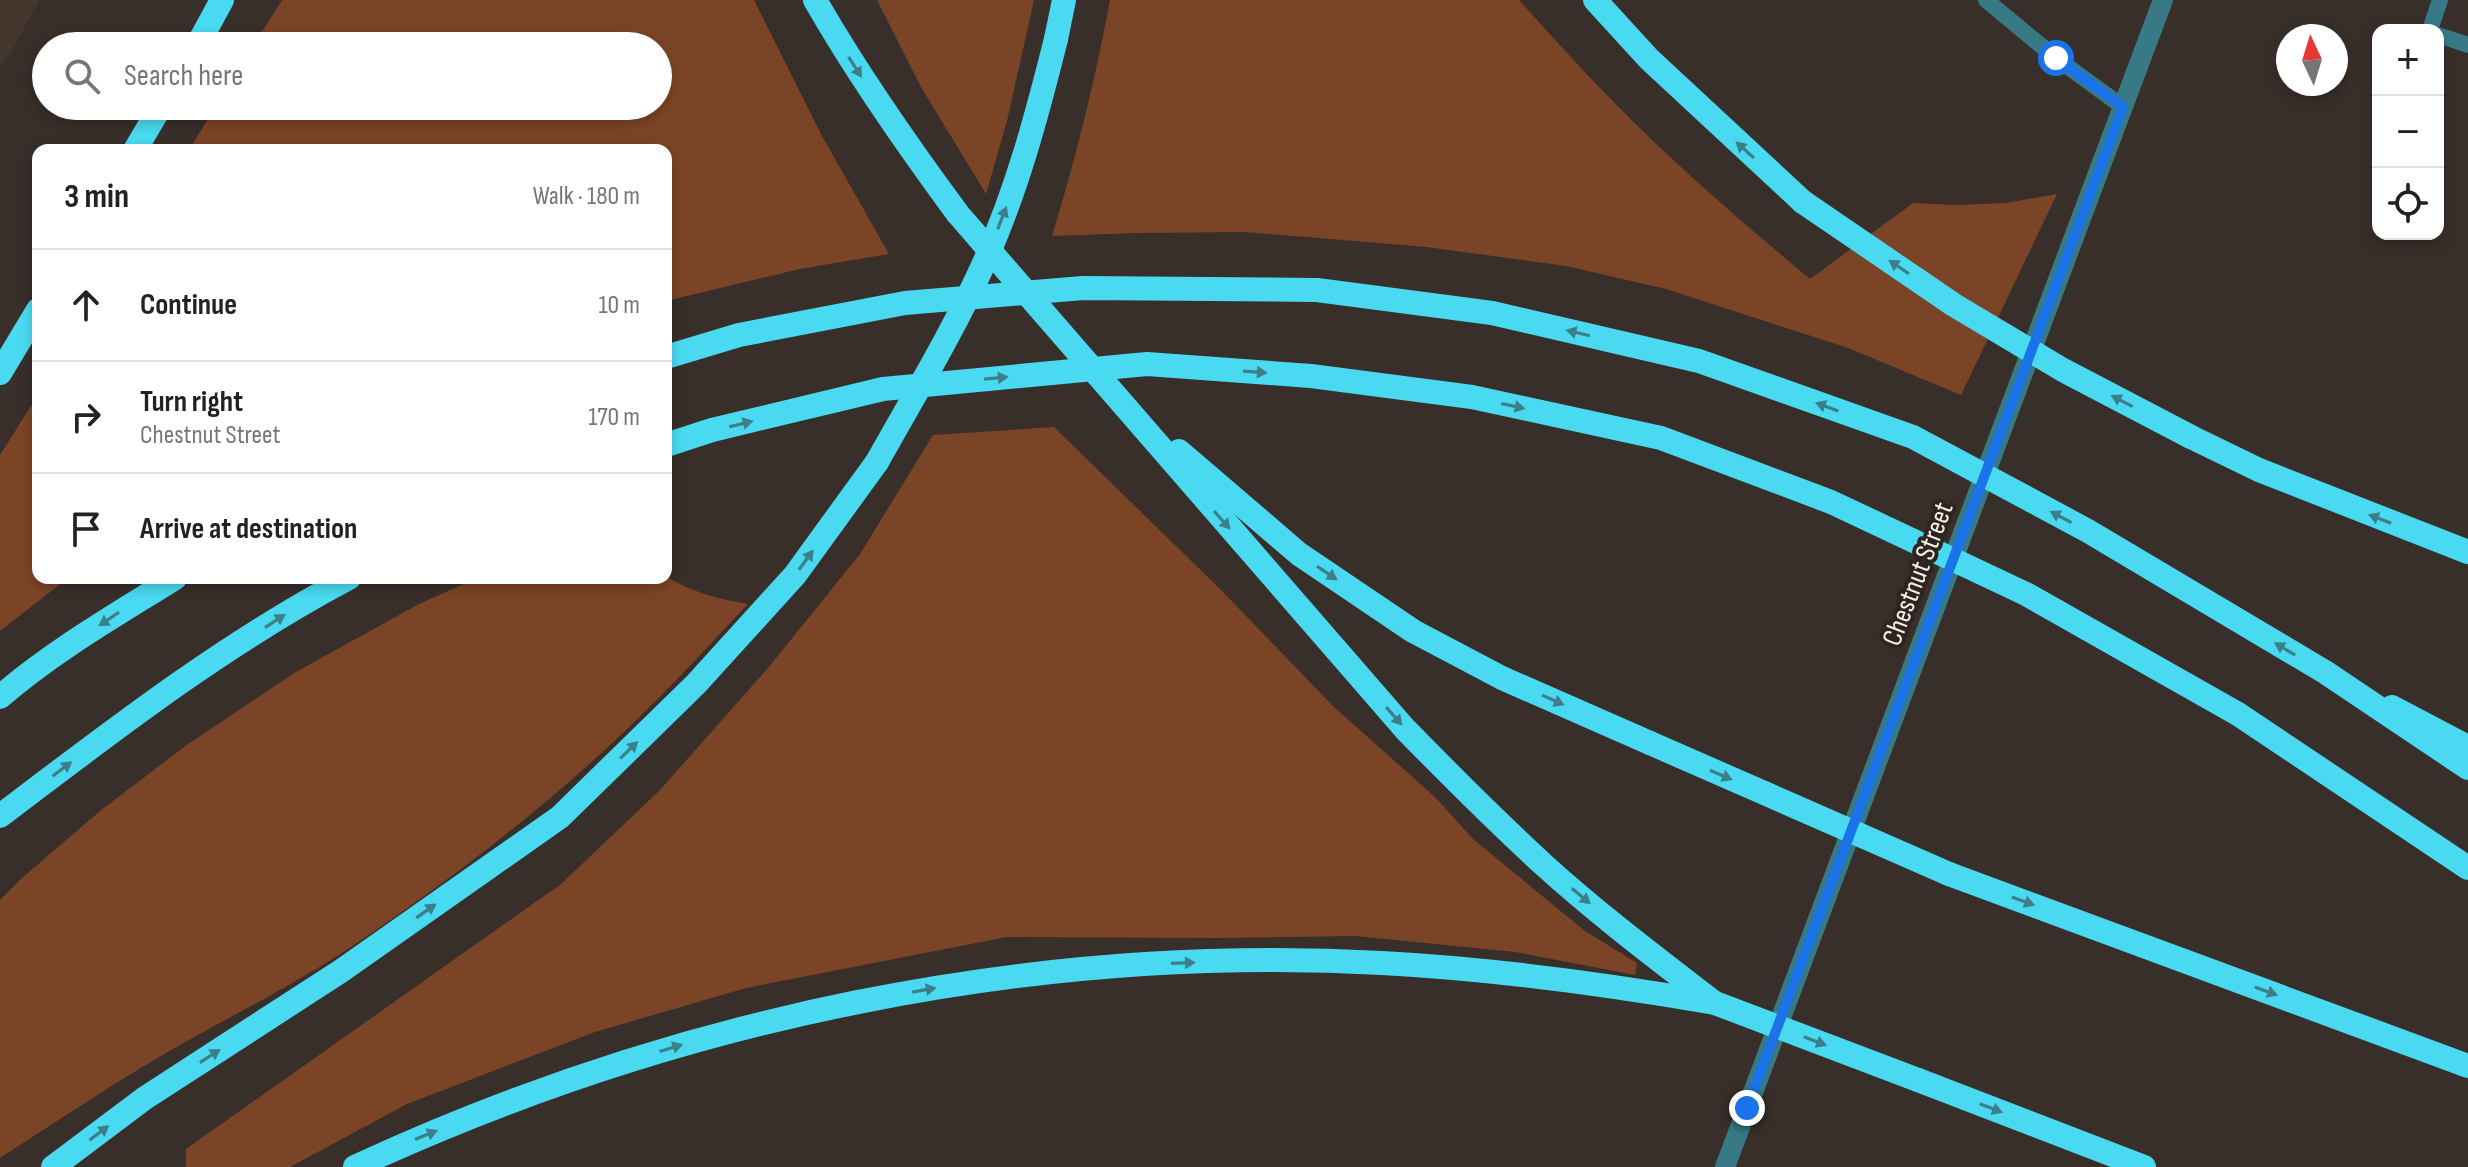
<!DOCTYPE html>
<html lang="en">
<head>
<meta charset="utf-8">
<style>
	body { margin:0; font-family:"Sofia Sans Condensed",sans-serif; background:#f2f2f2; color:#222 }
	.controls { position:absolute; right:24px; top:24px; display:grid; overflow:hidden; border-radius:16px; box-shadow:0 4px 12px #0003 }
	.controls button { width:72px; height:72px; display:grid; place-items:center; padding:0; border:0; border-bottom:2px solid #e0e0e0; background:#fff; color:#222; font:40px sans-serif }
	.compass { position:absolute; left:2276px; top:24px; width:72px; height:72px; border-radius:50%; background:#fff; box-shadow:0 4px 12px #0003; rotate:356deg }
	.stop { position:absolute; width:24px; height:24px; margin:-18px; border:6px solid #1a73e8; border-radius:50%; background:#fff }
	.stop.end { background:#1a73e8; border-color:#fff; box-shadow:0 2px 8px #0008 }
	.list { margin:0; padding:0; list-style:none }
	h2 { display:flex; justify-content:space-between; align-items:center; height:104px; margin:0; padding:0 32px; font-size:34px }
	h2 small { font-size:26px; font-weight:400; color:#767676 }
	.list li { display:grid; grid-template-columns:52px 1fr auto; gap:24px; align-items:center; box-sizing:border-box; height:112px; padding:0 32px; border-top:2px solid #e0e0e0 }
	.list b { display:block; font-size:30px; white-space:nowrap }
	.list p { margin:0; font-size:26px; white-space:nowrap; color:#767676 }
	.list em { font-size:26px; font-style:normal; color:#767676 }
	.icon { flex:none; width:44px; height:44px; fill:none; stroke:currentColor; stroke-width:2; stroke-linecap:round; stroke-linejoin:round }
	.map { position:relative; flex:none; width:2468px; height:1167px; overflow:hidden }
	.search { position:absolute; background:#fff; box-shadow:0 4px 12px #0003; left:32px; top:32px; width:640px; height:88px; display:flex; align-items:center; gap:20px; box-sizing:border-box; padding:0 28px; border-radius:44px; color:#767676; font-size:30px }
	.panel { position:absolute; background:#fff; box-shadow:0 4px 12px #0003; left:32px; top:144px; width:640px; height:440px; border-radius:16px }
	.map>svg:first-child { display:block }
	.built { fill:#44352d }
	.green { fill:#7b4426 }
	.lines { fill:none; stroke-linecap:round; stroke-linejoin:round }
	.service { stroke:#377a85; stroke-width:16 }
	.minor { stroke:#377a85; stroke-width:20 }
	.motorway { stroke:#49d9f0; stroke-width:24 }
	.motorway-bridge { stroke:#49d9f0; stroke-width:24 }
	.oneway { fill:#3c7f88 }
	.route { stroke:#1a73e8; stroke-width:10 }
	.labels { text-anchor:middle; dominant-baseline:central; stroke-width:8; stroke-linejoin:round; paint-order:stroke }
	.street-label { font-size:28px; fill:#f7f1ee; stroke:#2e2520 }
</style>
</head>
<body>
<div class="map">
<svg width="2468" height="1167" viewBox="0 0 2468 1167">
	<rect width="100%" height="100%" fill="#382e2a"/>
	<path class="built" d="M0,0H40L8,57L0,67Z"/>
	<g class="green">
		<path d="M282,0H754L822,136L889,254L800,269L666,301V150H189L216,106H658V46H253Z"/>
		<path d="M877,0H1034L1007,121L986,194L921,87Z"/>
		<path d="M1110,0H1519C1561,47 1604,94 1649,137C1701,187 1755,233 1810,279L1913,203L1956,205L2006,203L2057,194L1961,395L1848,348L1666,289L1566,266L1427,247L1246,232L1137,233L1052,236C1076,158 1095,80 1110,0Z"/>
		<path d="M38,395V578H68L0,631V455Z"/>
		<path d="M1054,427L1220,589L1334,707L1436,798L1473,839L1585,931L1637,963L1635,975L1515,952L1355,936L1216,938L1007,937L746,988L595,1032L407,1104L290,1167H186V1149L561,884L659,791L768,668L860,554L933,435Z"/>
		<path d="M666,576C691,592 718,599 748,604C702,653 657,702 608,747C529,820 443,885 354,945C290,988 220,1021 154,1060C102,1091 51,1125 0,1158V900L22,878L100,811L184,747L294,673L419,604L477,578H666Z"/>
	</g>
	<g class="lines">
		<g class="service">
			<path d="M1986,0L2056,58L2123,107"/>
			<path d="M2430,30L2440,0"/>
			<path d="M2438,35L2468,45"/>
		</g>
		<path class="minor" d="M1725,1167L2163,0"/>
		<g class="motorway">
			<path d="M815,0C858,75 907,145 958,214L1405,729C1451,776 1497,822 1545,866C1598,914 1655,957 1712,1001"/>
			<path d="M1595,0L1649,59L1803,202"/>
			<path d="M1056,39L1064,0"/>
			<path d="M197,46L222,0"/>
			<path d="M135,150L161,106"/>
			<path d="M0,373L38,310"/>
			<path d="M2191,437L2259,470L2468,552"/>
			<path d="M1179,451L1299,554L1413,631L1502,678L1650,743"/>
			<path d="M0,697C53,651 116,615 175,578"/>
			<path d="M2392,707L2468,747"/>
			<path d="M0,816C112,731 224,644 349,578"/>
			<path d="M1949,874L2468,1066"/>
			<path d="M1918,1080L2144,1167"/>
			<path d="M53,1167L145,1098L341,971L560,817L696,684L795,575L877,462"/>
			<path d="M355,1167C674,1019 1030,944 1382,963C1494,969 1605,984 1715,1003"/>
		</g>
		<g class="motorway-bridge">
			<path d="M1803,202L1954,305L2063,370L2191,437"/>
			<path d="M666,357L739,335L905,303L1083,288L1317,290L1492,313L1699,361L1913,437L2088,531L2325,672L2468,768"/>
			<path d="M666,445L712,430L883,389L1147,364L1311,376L1472,397L1661,438L1831,502L2026,594L2238,714L2468,868"/>
			<path d="M877,462C914,396 954,330 985,261C1017,190 1037,115 1056,39"/>
			<path d="M1650,743L1949,874"/>
			<path d="M1715,1003L1918,1080"/>
		</g>
	</g>
	<defs><path id="oneway-solid" d="M-6-.8H1V-3.2L6.5 0L1 3.2V.8H-6Z" transform="scale(2)"/></defs>
	<g class="oneway">
		<use href="#oneway-solid" transform="translate(855 67) rotate(57)"/>
		<use href="#oneway-solid" transform="translate(1745 150) rotate(-138)"/>
		<use href="#oneway-solid" transform="translate(1002 218) rotate(-69)"/>
		<use href="#oneway-solid" transform="translate(1899 267) rotate(-146)"/>
		<use href="#oneway-solid" transform="translate(1578 333) rotate(-167)"/>
		<use href="#oneway-solid" transform="translate(1255 372) rotate(4)"/>
		<use href="#oneway-solid" transform="translate(996 378) rotate(-5)"/>
		<use href="#oneway-solid" transform="translate(2122 401) rotate(-152)"/>
		<use href="#oneway-solid" transform="translate(1513 406) rotate(12)"/>
		<use href="#oneway-solid" transform="translate(1827 407) rotate(-160)"/>
		<use href="#oneway-solid" transform="translate(741 424) rotate(-14)"/>
		<use href="#oneway-solid" transform="translate(2061 517) rotate(-152)"/>
		<use href="#oneway-solid" transform="translate(2380 519) rotate(-159)"/>
		<use href="#oneway-solid" transform="translate(1222 520) rotate(49)"/>
		<use href="#oneway-solid" transform="translate(806 560) rotate(-54)"/>
		<use href="#oneway-solid" transform="translate(1327 573) rotate(34)"/>
		<use href="#oneway-solid" transform="translate(109 619) rotate(146)"/>
		<use href="#oneway-solid" transform="translate(275 621) rotate(-33)"/>
		<use href="#oneway-solid" transform="translate(2285 649) rotate(-149)"/>
		<use href="#oneway-solid" transform="translate(1553 700) rotate(24)"/>
		<use href="#oneway-solid" transform="translate(1394 716) rotate(49)"/>
		<use href="#oneway-solid" transform="translate(629 750) rotate(-44)"/>
		<use href="#oneway-solid" transform="translate(62 769) rotate(-37)"/>
		<use href="#oneway-solid" transform="translate(1721 775) rotate(23)"/>
		<use href="#oneway-solid" transform="translate(1581 896) rotate(40)"/>
		<use href="#oneway-solid" transform="translate(2023 901) rotate(20)"/>
		<use href="#oneway-solid" transform="translate(426 911) rotate(-35)"/>
		<use href="#oneway-solid" transform="translate(1183 963) rotate(-2)"/>
		<use href="#oneway-solid" transform="translate(924 990) rotate(-10)"/>
		<use href="#oneway-solid" transform="translate(2266 991) rotate(20)"/>
		<use href="#oneway-solid" transform="translate(1815 1041) rotate(21)"/>
		<use href="#oneway-solid" transform="translate(671 1048) rotate(-17)"/>
		<use href="#oneway-solid" transform="translate(210 1056) rotate(-33)"/>
		<use href="#oneway-solid" transform="translate(1991 1108) rotate(21)"/>
		<use href="#oneway-solid" transform="translate(99 1133) rotate(-37)"/>
		<use href="#oneway-solid" transform="translate(426 1135) rotate(-22)"/>
	</g>
	<g class="lines">
		<path class="route" d="M1747,1108L2123,107L2056,58"/>
	</g>
	<g class="labels">
		<g class="street-label">
			<text transform="translate(1918 574) rotate(-69)">Chestnut Street</text>
		</g>
	</g>
</svg>
<div class="controls">
<button>+</button>
<button>−</button>
<button><svg class="icon" aria-label="locate" viewBox="0 0 24 24"><circle cx="12" cy="12" r="6"/><path d="M12 2v4M12 18v4M2 12h4M18 12h4"/></svg></button>
</div>
<svg class="compass" viewBox="-18 -18 36 36"><path d="M0-13l5 13h-10z" fill="#e53935"/><path d="M0 13l5-13h-10z" fill="#767676"/></svg>
<div class="stop" style="left:2056px;top:58px"></div>
<div class="stop end" style="left:1747px;top:1108px"></div>
<div class="search"><svg class="icon" aria-label="search" viewBox="0 0 24 24"><circle cx="10" cy="10" r="6"/><path d="M15 15l6 6"/></svg>Search here</div>
<section class="panel">
<h2>3 min<small>Walk · 180 m</small></h2>
<ul class="list">
<li><svg class="icon" aria-label="ahead" viewBox="0 0 24 24"><path d="M12 20V5M6 11l6-6 6 6"/></svg><div><b>Continue</b></div><em>10 m</em></li>
<li><svg class="icon" aria-label="right" viewBox="0 0 24 24"><path d="M7 20v-9h11M14 6l5 5-5 5"/></svg><div><b>Turn right</b><p>Chestnut Street</p></div><em>170 m</em></li>
<li><svg class="icon" aria-label="arrive" viewBox="0 0 24 24"><path d="M6 21V4h12l-3 4 3 4H6"/></svg><div><b>Arrive at destination</b></div></li>
</ul>
</section>
</div>
</body>
</html>
